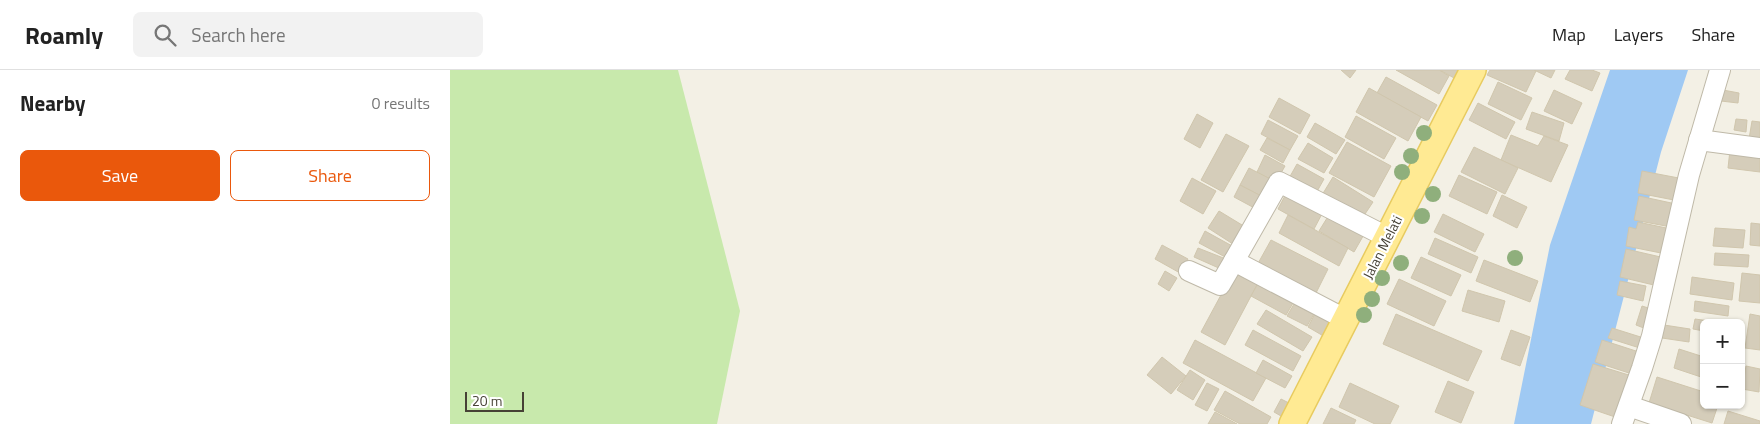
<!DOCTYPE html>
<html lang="en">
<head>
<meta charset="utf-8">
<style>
	body { margin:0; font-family:"Titillium Web",sans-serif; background:#f2f2f2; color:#222 }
	.controls { position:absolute; right:15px; bottom:15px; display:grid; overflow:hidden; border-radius:8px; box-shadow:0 1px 4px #0004 }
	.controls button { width:45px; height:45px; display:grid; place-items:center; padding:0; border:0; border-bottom:1px solid #e0e0e0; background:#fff; color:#222; font:25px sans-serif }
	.scale { position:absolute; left:15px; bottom:12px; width:59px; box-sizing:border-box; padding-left:5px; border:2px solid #464135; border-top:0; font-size:14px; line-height:18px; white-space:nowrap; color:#464135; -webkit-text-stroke:4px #fff; paint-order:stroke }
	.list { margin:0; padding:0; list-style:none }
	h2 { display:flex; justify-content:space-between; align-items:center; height:65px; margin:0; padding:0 20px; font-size:21px }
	h2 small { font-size:16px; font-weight:400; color:#767676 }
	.actions { display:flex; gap:10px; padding:15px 20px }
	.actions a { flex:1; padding:11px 0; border:1px solid #ea580c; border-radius:8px; text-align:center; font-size:18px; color:#ea580c }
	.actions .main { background:#ea580c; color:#fff }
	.icon { flex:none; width:28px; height:28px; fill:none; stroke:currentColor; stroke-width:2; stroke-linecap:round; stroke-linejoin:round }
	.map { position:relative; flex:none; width:1310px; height:354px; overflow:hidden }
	header { display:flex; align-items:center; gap:30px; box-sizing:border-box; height:70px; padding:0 25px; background:#fff; border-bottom:1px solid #e0e0e0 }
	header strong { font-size:24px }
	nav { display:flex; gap:28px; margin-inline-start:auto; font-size:18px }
	.search { width:350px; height:45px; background:#f2f2f2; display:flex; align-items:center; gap:12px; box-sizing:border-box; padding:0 18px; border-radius:8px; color:#767676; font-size:19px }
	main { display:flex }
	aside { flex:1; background:#fff }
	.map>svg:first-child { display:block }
	.green { fill:#c8e9ac }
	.water { fill:#9fc9f3 }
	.building { fill:#d5cdba; stroke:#d0c6ad }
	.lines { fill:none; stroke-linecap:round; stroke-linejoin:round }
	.minor-casing { stroke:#bfb9a8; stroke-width:22 }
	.major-casing { stroke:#e8cb5f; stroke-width:28 }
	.minor { stroke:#fff; stroke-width:20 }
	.major { stroke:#ffea93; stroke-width:25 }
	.tree { fill:#8faf7c }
	.labels { text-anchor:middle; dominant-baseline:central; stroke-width:4.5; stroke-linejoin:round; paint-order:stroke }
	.street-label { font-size:14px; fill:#464135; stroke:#fff }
</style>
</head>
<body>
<header>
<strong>Roamly</strong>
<div class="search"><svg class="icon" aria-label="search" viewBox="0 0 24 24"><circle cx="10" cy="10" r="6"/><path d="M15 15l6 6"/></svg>Search here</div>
<nav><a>Map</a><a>Layers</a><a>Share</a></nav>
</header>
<main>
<aside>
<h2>Nearby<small>0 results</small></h2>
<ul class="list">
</ul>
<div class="actions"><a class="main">Save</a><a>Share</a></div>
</aside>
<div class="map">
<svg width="1310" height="354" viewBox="0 0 1310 354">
	<rect width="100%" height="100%" fill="#f3f0e5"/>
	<path class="green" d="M0,0H228L290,241L267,354H0Z"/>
	<path class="water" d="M1160,0H1238L1211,82L1141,354H1064L1100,175Z"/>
	<g class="building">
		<path d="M891,0H906L900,8Z"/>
		<path d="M946,0H989L999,6L989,24Z"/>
		<path d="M990,0H1018L1011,12Z"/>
		<path d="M1040,0H1084L1086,1L1076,22L1037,5Z"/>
		<path d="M1084,0H1105L1101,8Z"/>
		<path d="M1120,0H1142L1150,3L1142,21L1115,9Z"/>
		<path d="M936,7L987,35L978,51L927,23Z"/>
		<path d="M1048,12L1082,28L1071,50L1038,34Z"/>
		<path d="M919,18L971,47L958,71L906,42Z"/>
		<path d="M1104,20L1132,33L1122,54L1094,41Z"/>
		<path d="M1273,20L1289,23L1288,33L1271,31Z"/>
		<path d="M829,28L860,45L850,64L819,47Z"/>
		<path d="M1028,33L1065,52L1056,69L1019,50Z"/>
		<path d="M1082,42L1114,53L1109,71L1076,59Z"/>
		<path d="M747,44L763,53L750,78L734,69Z"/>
		<path d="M906,46L946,68L934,89L895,67Z"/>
		<path d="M1286,49L1297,50L1296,62L1284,60Z"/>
		<path d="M818,50L848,66L840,80L811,64Z"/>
		<path d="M1302,51L1310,52V70L1299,69Z"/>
		<path d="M865,53L895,70L886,84L857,67Z"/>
		<path d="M776,64L799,76L773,122L751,110Z"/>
		<path d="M1061,65L1088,76L1094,66L1118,75L1101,112L1051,90Z"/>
		<path d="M817,68L840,80L833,93L810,80Z"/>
		<path d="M897,72L941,96L924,127L879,103Z"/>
		<path d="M858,73L883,88L874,103L848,89Z"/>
		<path d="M1024,77L1068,98L1055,124L1011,102Z"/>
		<path d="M1280,80L1310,84V102L1278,98Z"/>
		<path d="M815,85L835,96L826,112L807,102Z"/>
		<path d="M847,94L874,109L865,125L838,110Z"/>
		<path d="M799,98L826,112L817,129L790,115Z"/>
		<path d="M1192,101L1234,109L1229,131L1188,123Z"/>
		<path d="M1009,105L1047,122L1037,144L999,126Z"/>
		<path d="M883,107L923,132L911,150L872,125Z"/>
		<path d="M742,108L766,121L753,144L730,131Z"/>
		<path d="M790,115L817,129L810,141L784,127Z"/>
		<path d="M838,120L874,140L864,159L828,139Z"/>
		<path d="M1052,125L1077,137L1067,158L1043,146Z"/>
		<path d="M1189,126L1226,134L1221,157L1184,150Z"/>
		<path d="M882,140L916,161L904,182L869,161Z"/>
		<path d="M769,141L797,158L786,176L758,158Z"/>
		<path d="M993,144L1034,164L1025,182L984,162Z"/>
		<path d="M838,145L898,178L889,196L829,163Z"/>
		<path d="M1188,152L1221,159L1216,184L1176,176L1179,157L1186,159Z"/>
		<path d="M1301,153L1310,154V176L1300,175Z"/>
		<path d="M1265,158L1295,160L1293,178L1263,176Z"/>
		<path d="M755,161L784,177L777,188L749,173Z"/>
		<path d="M985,168L1028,187L1021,203L978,184Z"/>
		<path d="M821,170L878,199L864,227L806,197Z"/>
		<path d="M712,175L738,189L730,203L705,189Z"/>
		<path d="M748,178L776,189L771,199L744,187Z"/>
		<path d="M1176,179L1215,188L1208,216L1170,207Z"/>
		<path d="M1265,183L1299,185L1298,197L1264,195Z"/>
		<path d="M971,187L1011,205L1001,226L961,208Z"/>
		<path d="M1034,190L1088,211L1080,232L1026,211Z"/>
		<path d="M785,199L809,211L775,275L751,262Z"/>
		<path d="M715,201L727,208L719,221L708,214Z"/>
		<path d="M1292,203L1310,205V233L1289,231Z"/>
		<path d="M1242,207L1284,213L1282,230L1240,224Z"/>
		<path d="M811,208L846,228L836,245L801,226Z"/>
		<path d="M949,209L996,231L984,256L937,234Z"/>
		<path d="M1170,211L1196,216L1193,231L1167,225Z"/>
		<path d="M1018,220L1055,231L1049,252L1012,241Z"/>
		<path d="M847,229L867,239L857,256L837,246Z"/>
		<path d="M1245,231L1279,236L1278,246L1244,241Z"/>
		<path d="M1192,236L1205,240L1199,260L1186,255Z"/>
		<path d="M816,240L862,267L853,281L807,254Z"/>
		<path d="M867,240L892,254L882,271L858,257Z"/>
		<path d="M946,244L1032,281L1018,311L933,274Z"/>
		<path d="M1300,244L1310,246V280L1295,278Z"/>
		<path d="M1245,249L1274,253H1254V261L1243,259Z"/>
		<path d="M1214,255L1240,259L1239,272L1212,268Z"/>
		<path d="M1162,258L1197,269L1193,279L1158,268Z"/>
		<path d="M803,260L851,286L843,301L795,275Z"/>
		<path d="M1061,260L1080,267L1070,296L1051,289Z"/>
		<path d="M745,270L816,308L803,331L733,293Z"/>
		<path d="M1152,270L1189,282L1182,304L1145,292Z"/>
		<path d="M1229,279L1254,287V308L1224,298Z"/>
		<path d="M712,287L736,306L721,324L697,305Z"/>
		<path d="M813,290L842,306L835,318L806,303Z"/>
		<path d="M1143,294L1182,306L1168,348L1130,335Z"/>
		<path d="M1296,296L1310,299L1309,322L1292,319Z"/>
		<path d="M740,300L755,310L743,330L727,320Z"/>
		<path d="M1207,307L1254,322V335H1268L1262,353L1199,333Z"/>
		<path d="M998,311L1024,322L1011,353L985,342Z"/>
		<path d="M757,313L769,319L757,341L745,335Z"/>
		<path d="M900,313L949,336L940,354H925L889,337Z"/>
		<path d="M775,321L821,347L817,354H790L764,340Z"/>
		<path d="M831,329L845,336L838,350L824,342Z"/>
		<path d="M881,338L906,350L904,354H873Z"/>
		<path d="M1278,341L1310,351V354H1274Z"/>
		<path d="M765,342L787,354H758Z"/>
	</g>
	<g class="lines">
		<defs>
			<g id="minor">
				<path d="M1249,70L1310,78"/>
				<path d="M739,201L770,215L784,191"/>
				<path d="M895,249L784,191L829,112L937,167"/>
				<path d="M1179,336L1231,354"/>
				<path d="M1172,354L1192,298L1202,266L1239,105L1270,0"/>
			</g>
			<path id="major" d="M842,354L1023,0"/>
		</defs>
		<use href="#minor" class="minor-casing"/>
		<use href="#major" class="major-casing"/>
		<use href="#minor" class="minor"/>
		<use href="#major" class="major"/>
	</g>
	<g class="tree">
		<circle cx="974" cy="63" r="8"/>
		<circle cx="961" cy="86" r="8"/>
		<circle cx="952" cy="102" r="8"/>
		<circle cx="983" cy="124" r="8"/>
		<circle cx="972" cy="146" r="8"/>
		<circle cx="1065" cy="188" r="8"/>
		<circle cx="951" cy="193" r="8"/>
		<circle cx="932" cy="208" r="8"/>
		<circle cx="922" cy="229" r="8"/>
		<circle cx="914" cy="245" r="8"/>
	</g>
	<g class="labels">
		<g class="street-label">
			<text transform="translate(932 177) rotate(-63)">Jalan Melati</text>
		</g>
	</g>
</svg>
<div class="controls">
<button>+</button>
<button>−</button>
</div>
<div class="scale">20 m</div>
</div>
</main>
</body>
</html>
